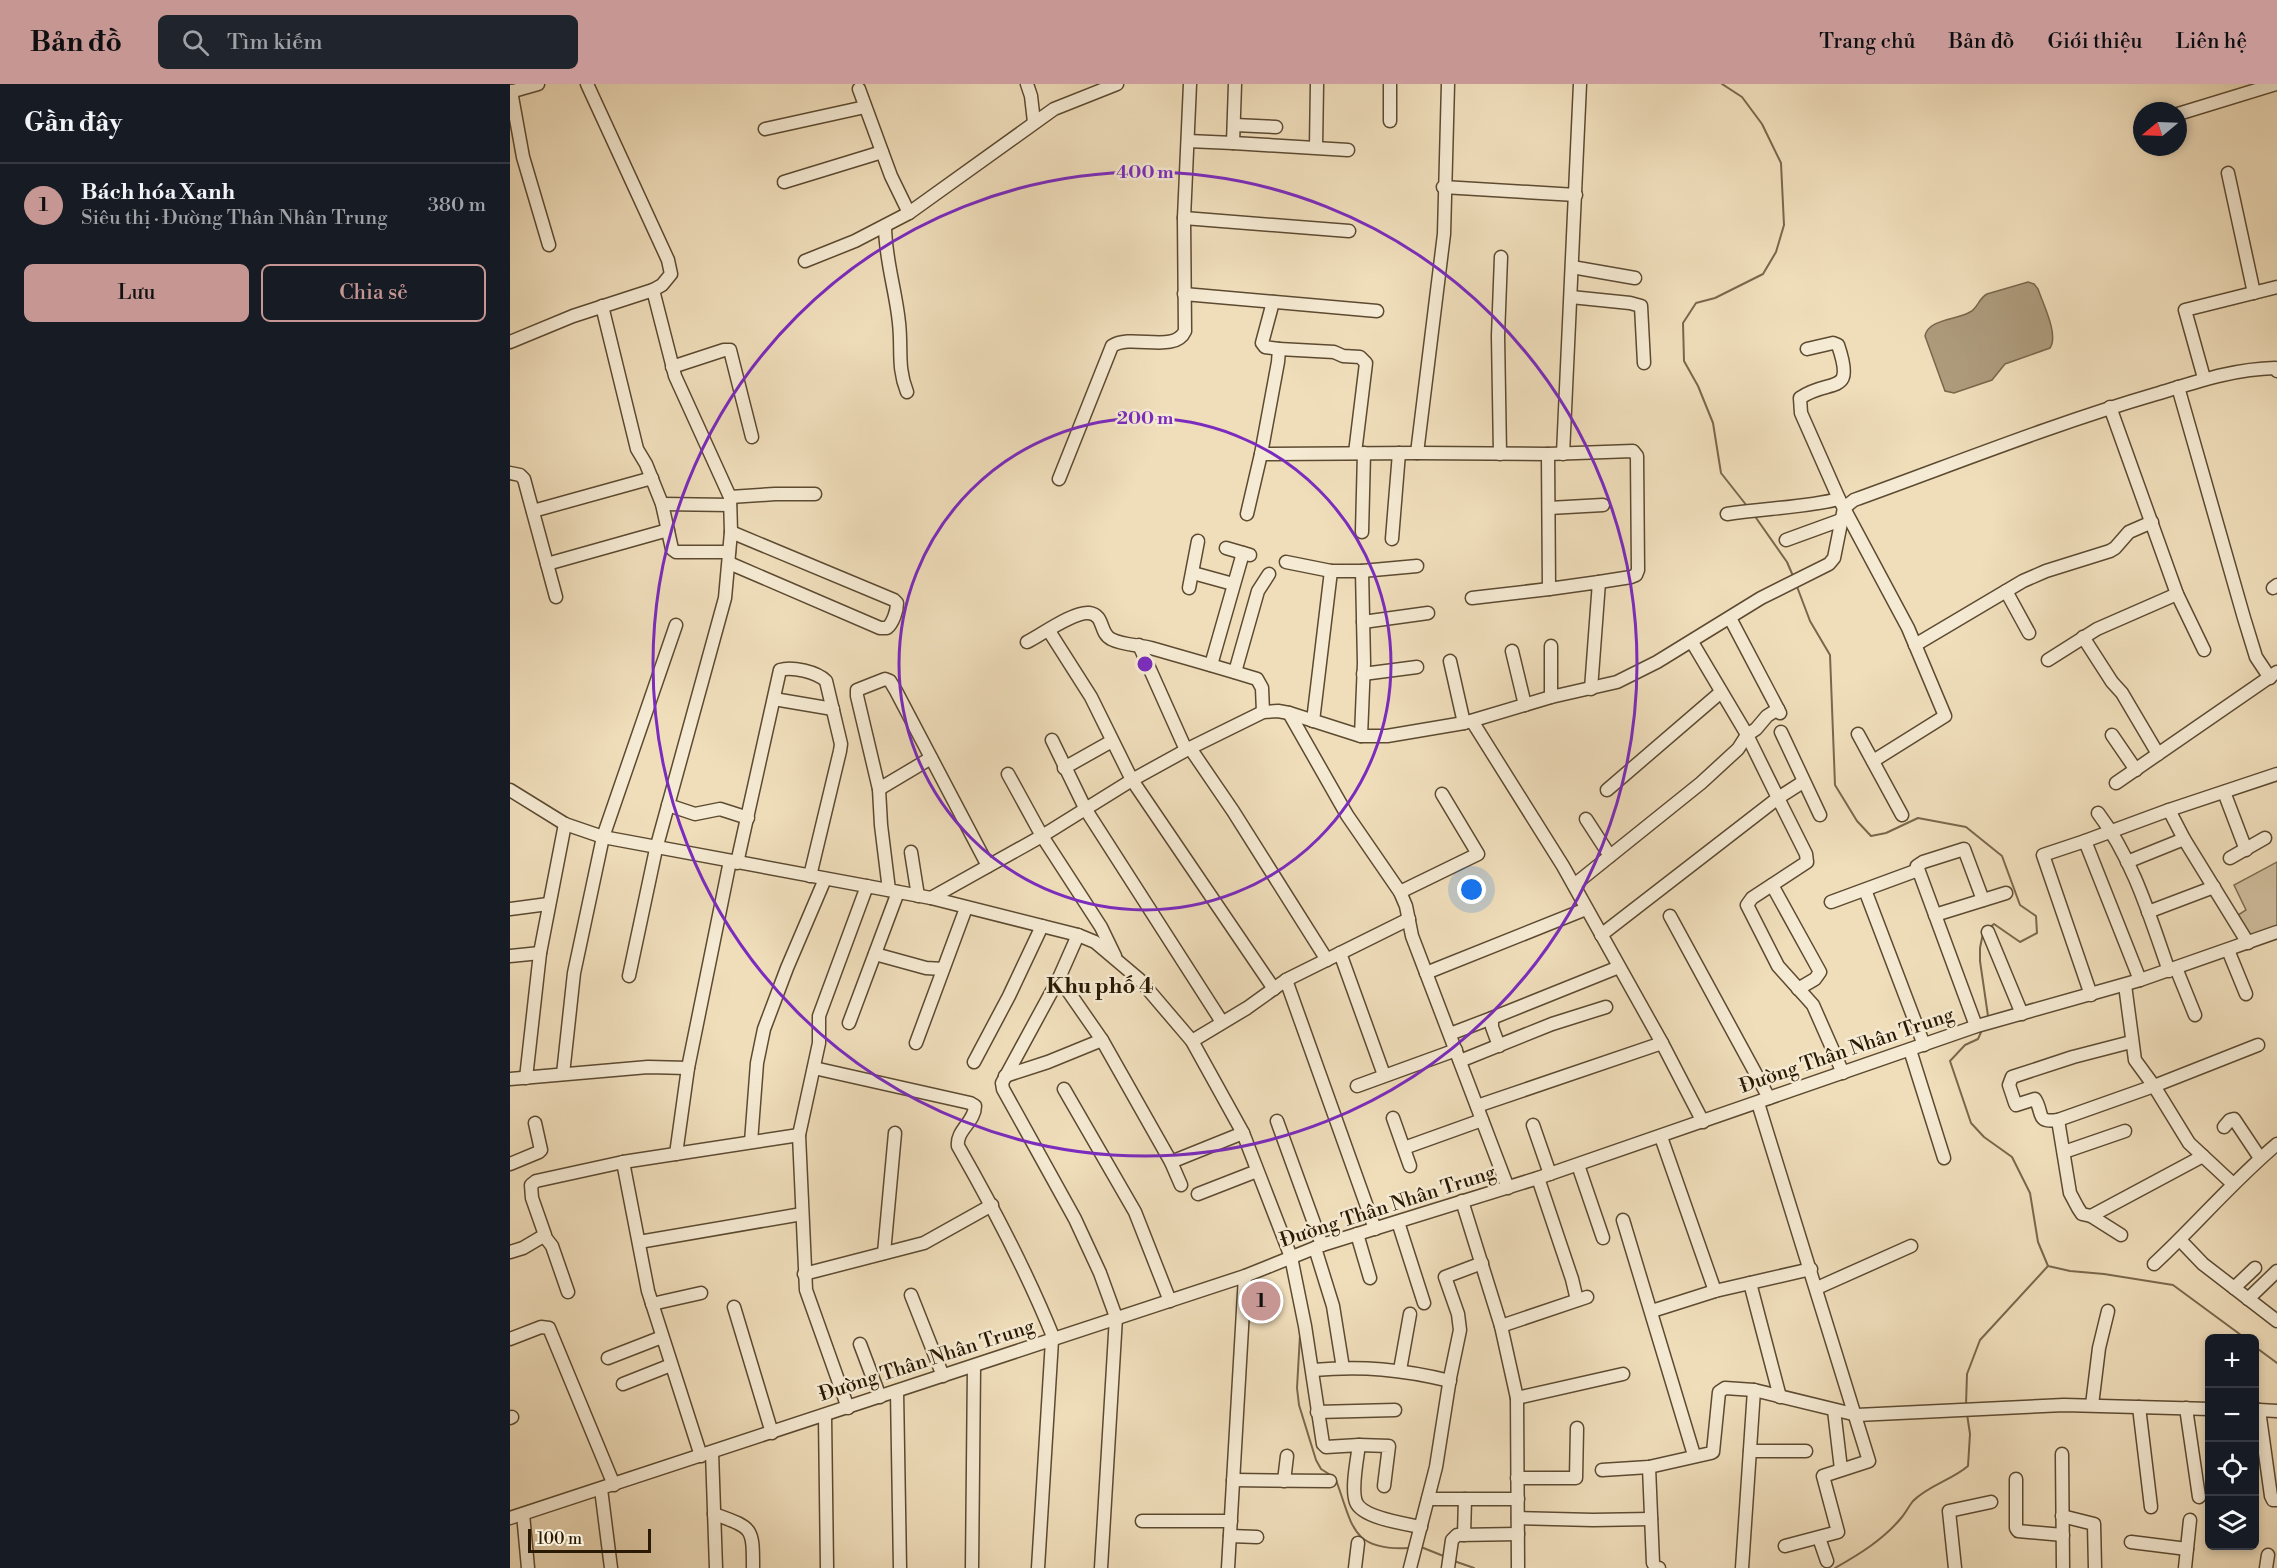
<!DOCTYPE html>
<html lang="vi">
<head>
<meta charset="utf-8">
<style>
	body { margin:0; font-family:"Libre Bodoni",serif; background:#20242c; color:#f1f3f6 }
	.controls { position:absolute; right:18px; bottom:18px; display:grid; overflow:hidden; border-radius:9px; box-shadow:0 3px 9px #0003 }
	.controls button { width:54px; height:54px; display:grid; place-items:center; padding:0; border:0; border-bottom:2px solid #363941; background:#171b24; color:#f1f3f6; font:30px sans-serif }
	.compass { position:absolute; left:1623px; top:18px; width:54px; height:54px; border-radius:50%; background:#171b24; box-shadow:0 3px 9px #0003; rotate:251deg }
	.scale { position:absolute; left:18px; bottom:15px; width:123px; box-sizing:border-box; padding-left:6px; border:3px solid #2a1903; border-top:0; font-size:16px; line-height:21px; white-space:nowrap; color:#2a1903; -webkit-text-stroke:4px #f5ead3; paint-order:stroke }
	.you { position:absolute; left:962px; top:806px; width:21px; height:21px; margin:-15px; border:4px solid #fff; border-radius:50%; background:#1a73e8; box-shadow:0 0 0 9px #1a73e833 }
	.badge { display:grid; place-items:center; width:39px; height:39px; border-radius:50%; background:#c59692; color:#111; font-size:20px; font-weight:700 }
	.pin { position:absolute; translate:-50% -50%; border:3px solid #fff; box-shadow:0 2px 6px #0006 }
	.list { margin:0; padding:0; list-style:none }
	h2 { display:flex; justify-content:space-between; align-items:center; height:78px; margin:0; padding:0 24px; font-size:26px }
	h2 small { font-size:20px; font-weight:400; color:#9ea1a6 }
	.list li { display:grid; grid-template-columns:39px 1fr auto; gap:18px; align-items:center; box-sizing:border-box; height:84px; padding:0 24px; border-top:2px solid #363941 }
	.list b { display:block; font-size:22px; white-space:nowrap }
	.list p { margin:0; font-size:20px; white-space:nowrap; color:#9ea1a6 }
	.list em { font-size:20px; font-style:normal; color:#9ea1a6 }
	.actions { display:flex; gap:12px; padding:18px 24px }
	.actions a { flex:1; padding:14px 0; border:2px solid #c59692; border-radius:9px; text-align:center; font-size:21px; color:#c59692 }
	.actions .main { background:#c59692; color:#111 }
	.icon { flex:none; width:33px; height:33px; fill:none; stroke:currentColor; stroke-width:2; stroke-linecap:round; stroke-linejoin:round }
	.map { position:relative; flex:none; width:1767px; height:1484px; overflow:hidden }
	header { display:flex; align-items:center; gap:36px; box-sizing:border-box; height:84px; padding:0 30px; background:#c59692; color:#111 }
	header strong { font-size:28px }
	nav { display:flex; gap:33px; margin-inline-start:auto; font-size:21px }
	.search { width:420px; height:54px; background:#20242c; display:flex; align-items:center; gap:15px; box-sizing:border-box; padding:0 21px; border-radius:9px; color:#9ea1a6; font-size:22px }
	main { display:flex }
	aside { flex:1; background:#171b24 }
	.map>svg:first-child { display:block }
	.green { fill:#cebd9c; stroke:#7c6b50; stroke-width:1.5 }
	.water { fill:#ad9b7c; stroke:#79674c; stroke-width:1.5 }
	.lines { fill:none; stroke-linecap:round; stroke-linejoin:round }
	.stream { stroke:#79674c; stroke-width:2 }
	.minor-casing { stroke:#5c4a31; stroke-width:15 }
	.minor { stroke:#f5ead3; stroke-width:12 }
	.ring { fill:none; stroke:#7b2cbf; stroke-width:3 }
	.labels { text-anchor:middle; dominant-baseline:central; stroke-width:5; stroke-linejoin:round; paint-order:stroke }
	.street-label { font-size:20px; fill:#2a1903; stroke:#f5ead3 }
	.quarter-label { font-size:22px; font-weight:bold; fill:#2a1903; stroke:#f5ead3 }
	.centre { fill:#7b2cbf; stroke:#f5ead3; stroke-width:3 }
	.ring-label { font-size:18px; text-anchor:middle; font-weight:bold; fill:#7b2cbf; stroke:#f5ead3; stroke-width:5; stroke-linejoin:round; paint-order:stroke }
</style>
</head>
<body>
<header>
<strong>Bản đồ</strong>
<div class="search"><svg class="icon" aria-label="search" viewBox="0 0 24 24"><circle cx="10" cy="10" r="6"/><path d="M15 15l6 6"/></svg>Tìm kiếm</div>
<nav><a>Trang chủ</a><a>Bản đồ</a><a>Giới thiệu</a><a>Liên hệ</a></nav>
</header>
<main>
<aside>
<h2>Gần đây<small></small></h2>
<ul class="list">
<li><span class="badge">1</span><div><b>Bách hóa Xanh</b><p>Siêu thị · Đường Thân Nhân Trung</p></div><em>380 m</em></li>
</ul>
<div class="actions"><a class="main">Lưu</a><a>Chia sẻ</a></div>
</aside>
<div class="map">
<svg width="1767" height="1484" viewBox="0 0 1767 1484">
	<rect width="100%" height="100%" fill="#f0debb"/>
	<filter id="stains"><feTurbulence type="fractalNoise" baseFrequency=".00333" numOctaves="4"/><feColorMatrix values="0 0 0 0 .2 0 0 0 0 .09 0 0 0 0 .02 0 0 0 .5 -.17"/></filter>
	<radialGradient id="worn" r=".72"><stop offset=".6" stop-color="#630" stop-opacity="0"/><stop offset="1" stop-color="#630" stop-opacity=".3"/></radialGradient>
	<path class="green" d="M1767,778V843L1739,853L1725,833L1736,826L1724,801Z"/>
	<path class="water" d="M1518,198L1524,200L1528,205C1533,220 1549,251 1540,264L1495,280L1482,296L1444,309L1435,307L1415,252C1418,235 1447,236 1460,228C1468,224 1468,215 1477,210Z"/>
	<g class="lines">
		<g class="stream">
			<path d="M1212,0L1232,13L1252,40L1271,79L1274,141L1266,168L1253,190L1205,214L1186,219L1173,239L1174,277L1188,302L1203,339L1211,389L1237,422"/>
			<path d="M1244,431L1277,478L1283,492"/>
			<path d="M1286,500L1300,537L1320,571L1325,701L1347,737L1361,752L1376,749L1408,734L1456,743L1492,772L1510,821L1526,832L1527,849L1510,858L1484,840L1479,844"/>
			<path d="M1473,849L1470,864V877L1478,932L1476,935"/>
			<path d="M1472,946L1468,955L1455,961L1440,977L1461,1039L1474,1053L1502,1073L1520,1109L1528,1158L1538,1182L1560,1187L1594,1190L1663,1201L1735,1254"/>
			<path d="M790,1251L787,1304L789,1321L806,1376L811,1385L822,1392"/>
			<path d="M1744,1262L1767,1279"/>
			<path d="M1456,1321L1457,1290L1470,1256L1538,1182"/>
			<path d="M826,1396C843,1442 841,1467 899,1464"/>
			<path d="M911,1463L936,1473"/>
			<path d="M944,1477L964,1484"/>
			<path d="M1325,1484C1350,1470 1374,1455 1392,1433C1396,1428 1399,1422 1403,1417C1419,1401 1442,1396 1458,1382L1460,1350L1457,1330"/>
		</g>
		<defs>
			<g id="minor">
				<path d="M517,0L521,12L524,38"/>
				<path d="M1,7L13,73L39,161"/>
				<path d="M0,8L28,0"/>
				<path d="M1668,30L1766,0"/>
				<path d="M880,37V0"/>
				<path d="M725,41L766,43"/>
				<path d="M255,45L355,23"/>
				<path d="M678,57L723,59L725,0"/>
				<path d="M723,59L838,66"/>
				<path d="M806,63L807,0"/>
				<path d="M1718,89L1744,209"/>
				<path d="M274,98L372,68"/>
				<path d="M933,103L1066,111"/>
				<path d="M399,129L544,25L607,0"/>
				<path d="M674,134L839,147"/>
				<path d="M375,142C375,175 386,207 389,239C392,265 387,283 397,308"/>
				<path d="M295,177L345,157L399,129L381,92L349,5"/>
				<path d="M1062,183L1125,194"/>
				<path d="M674,210L867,227"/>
				<path d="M1061,213L1120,219L1131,222L1134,279"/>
				<path d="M92,222L127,365L136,380L152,420L162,465L166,468H219"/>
				<path d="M0,258L63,232L143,206L152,201L161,190L158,176L77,0"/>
				<path d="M769,265L824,268L833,272L850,273L856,279L845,369"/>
				<path d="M1297,265L1323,259L1328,261C1346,314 1320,293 1290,314L1291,329L1329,415L1398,544L1435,632L1363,677"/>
				<path d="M162,283L214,266H220L242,353"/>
				<path d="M1694,294L1675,226L1767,203"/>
				<path d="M1668,303L1734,534L1746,573L1760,594"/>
				<path d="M1600,323L1667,510L1694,566"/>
				<path d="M907,369L934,150L938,0"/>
				<path d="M751,370L907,369L1038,370L1123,367L1127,372L1128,486L1126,491L1121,493L1089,498"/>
				<path d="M990,370L988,252L991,173"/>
				<path d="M1038,370L1039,505L1089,498L1081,605"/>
				<path d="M1053,370L1070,0"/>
				<path d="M0,389L10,391L14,395L46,513"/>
				<path d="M549,395L602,262C621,249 665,270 675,247L674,134L680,0"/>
				<path d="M220,413L265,410H305"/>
				<path d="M152,420L220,421"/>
				<path d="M1039,424L1093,421"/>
				<path d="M23,427L142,394"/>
				<path d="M737,430L751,370L768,278L769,265L755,263L752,259L763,218"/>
				<path d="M1217,430C1254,424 1292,424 1329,415"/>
				<path d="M852,448L854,369"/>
				<path d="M882,455L889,369"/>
				<path d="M1276,456L1331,436"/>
				<path d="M716,464L740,471"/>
				<path d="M776,478L821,487H852L907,482"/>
				<path d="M219,479L370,544H377C383,539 387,527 387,519L384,516L221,448"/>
				<path d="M37,480L158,446"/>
				<path d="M683,489L723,500"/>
				<path d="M679,504L688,457"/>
				<path d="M1763,504L1767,501"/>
				<path d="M1496,507L1519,549"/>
				<path d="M962,514L1039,505"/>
				<path d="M1220,534L1270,629"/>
				<path d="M853,538L918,529"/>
				<path d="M539,547L581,613L622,696L764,905"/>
				<path d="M1573,553L1602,598L1612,609L1648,670"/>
				<path d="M517,558C531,551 564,527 579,529C595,531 589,549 601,555C612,561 629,561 641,564C676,574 712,584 747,595L752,604L753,628"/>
				<path d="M629,561L676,666"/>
				<path d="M1405,561L1513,497L1536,487L1600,467L1605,464L1619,448L1642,438"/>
				<path d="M1041,562V613"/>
				<path d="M1002,567L1015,621"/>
				<path d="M1538,576L1587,545L1667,510"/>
				<path d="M940,577L954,639"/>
				<path d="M701,581L733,469"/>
				<path d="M725,588L748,507L759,490"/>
				<path d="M853,590L907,583"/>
				<path d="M264,615L323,625"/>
				<path d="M779,629L837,731L890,808L896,822L902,852L998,1104"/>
				<path d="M803,637L821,487"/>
				<path d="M962,637L1053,782L1152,959L1193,1038"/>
				<path d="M1271,648L1310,731"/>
				<path d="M1348,650L1392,731"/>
				<path d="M1602,651L1626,686"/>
				<path d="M851,652L854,579L852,487"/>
				<path d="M542,656L576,726L712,938"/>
				<path d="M680,664L723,727L817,876"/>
				<path d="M554,684L602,657"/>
				<path d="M498,690L532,752L591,843L605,872"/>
				<path d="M1293,698L1268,714L1296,770L1297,778L1242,814L1237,821L1268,882L1303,921L1333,989"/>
				<path d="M1606,699L1767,588"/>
				<path d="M369,705L421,674"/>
				<path d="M0,706L55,740L93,753L421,814L568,851L585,858L630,896L682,957L733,1049L781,1173L795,1242L813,1360L816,1363L849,1361C847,1376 841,1405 846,1418C852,1434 896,1440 911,1443"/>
				<path d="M1097,706L1211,608"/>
				<path d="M1714,708L1736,766"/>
				<path d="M158,721L185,730L210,725L238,734"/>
				<path d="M1659,726L1674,755L1738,859"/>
				<path d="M1588,729C1623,775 1640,833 1659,887"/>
				<path d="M1076,735L1100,772"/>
				<path d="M1575,757L1659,726L1767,690"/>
				<path d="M401,768L408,812"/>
				<path d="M1720,774L1755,754"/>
				<path d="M1617,778L1674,755"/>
				<path d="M227,779L270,586C282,582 307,588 316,597L331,660L330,667L300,792"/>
				<path d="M1064,801L1191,699L1228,665L1237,651L1246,645L1257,632L1268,625"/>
				<path d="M1262,801L1310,888L1305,895L1288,905"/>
				<path d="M379,806L371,741L369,705L347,612V606L375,595L380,597L386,607L478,782"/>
				<path d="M1355,806L1414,961"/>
				<path d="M890,808L968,770L932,710"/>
				<path d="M421,814L532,752L622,696L680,664L753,628L768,627L779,629L851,652H877L954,639L1041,613L1107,598L1147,578L1251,514L1319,480L1324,474L1334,424L1344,416C1444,380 1543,340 1646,310C1686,298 1723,285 1765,284L1767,287"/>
				<path d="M1321,818L1408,786"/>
				<path d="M0,825L38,820"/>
				<path d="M1638,828L1704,803"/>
				<path d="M1425,831L1496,809"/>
				<path d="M1160,832L1259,1014"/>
				<path d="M1478,848L1512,930"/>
				<path d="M568,851L549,894L492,999L493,1005L565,1135L590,1189L606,1233L591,1484"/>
				<path d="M1091,851L1268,714L1236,649L1182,558"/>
				<path d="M1718,866L1736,910"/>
				<path d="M830,869L874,991"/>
				<path d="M365,870L416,884L433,885"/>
				<path d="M0,872L30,869"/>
				<path d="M1666,884L1685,931"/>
				<path d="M916,889L1076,825"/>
				<path d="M119,892L146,765L215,514L221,448L220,413L165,292L143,206"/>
				<path d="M549,894L592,956L661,1078L671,1101"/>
				<path d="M776,896L865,1145"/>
				<path d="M1615,901L1625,976L1644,1002L1679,1059L1723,1100"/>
				<path d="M1581,911L1533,771L1575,757L1630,896"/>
				<path d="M339,939L388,808"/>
				<path d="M1466,942L1407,782L1413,778L1454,765L1473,816"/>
				<path d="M940,950L982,934"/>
				<path d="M682,957L737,924L776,896L899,835"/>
				<path d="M1621,958L1563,973L1502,993L1499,1001L1505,1019L1506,1021L1525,1015C1534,1029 1525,1039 1548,1036L1644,1002L1748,961"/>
				<path d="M406,959L456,824"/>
				<path d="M989,962L982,943V934L1109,883"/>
				<path d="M1400,966L1434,1074"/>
				<path d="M950,977L1042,940L1096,923"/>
				<path d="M464,978L499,912L532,842"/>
				<path d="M304,984L460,1019L465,1022C465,1038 446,1046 448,1062C484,1125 517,1188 544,1255"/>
				<path d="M53,990L64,889L93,753L166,541"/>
				<path d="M495,992L538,978L592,956"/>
				<path d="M16,994L30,869L55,740"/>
				<path d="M0,995L138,983L178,984"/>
				<path d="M847,1002L946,966"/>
				<path d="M554,1005L625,1128L660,1217"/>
				<path d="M1248,1019L1359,1377L1313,1392L1328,1448L1275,1462"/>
				<path d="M967,1022L1152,959"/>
				<path d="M883,1034L900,1082"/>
				<path d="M1548,1036L1560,1109L1568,1124L1572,1130L1581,1132L1611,1151"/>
				<path d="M767,1037L812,1161"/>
				<path d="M1023,1041L1040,1090"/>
				<path d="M1714,1043L1720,1036L1724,1035L1750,1074"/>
				<path d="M1151,1053L1205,1207"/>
				<path d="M241,1058L247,979L254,945L277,884L315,795"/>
				<path d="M894,1064L972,1036"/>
				<path d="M1554,1068L1615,1047"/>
				<path d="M166,1070L178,984L220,777"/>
				<path d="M113,1078L138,1207L191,1372"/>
				<path d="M661,1078L733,1049"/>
				<path d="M0,1080L29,1068L31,1066L25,1039"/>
				<path d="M1068,1081L1093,1154"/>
				<path d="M1028,1094L1062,1195L1067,1216"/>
				<path d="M688,1110L747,1087"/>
				<path d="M952,1117L991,1242L1007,1314L1008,1484"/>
				<path d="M1581,1132L1693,1072"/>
				<path d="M1113,1136L1184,1371"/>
				<path d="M888,1138L914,1219"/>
				<path d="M847,1150L860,1194"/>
				<path d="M35,1153L42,1162L58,1208"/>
				<path d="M1670,1156L1693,1180L1767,1237"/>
				<path d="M129,1158L292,1130"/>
				<path d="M805,1164L823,1222L833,1284"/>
				<path d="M0,1168L13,1164L35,1151L22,1114L21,1101L26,1097L113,1078L289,1051"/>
				<path d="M374,1169L385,1049"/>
				<path d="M1644,1180C1686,1141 1723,1097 1767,1060"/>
				<path d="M294,1190L414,1159L482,1121"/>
				<path d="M1240,1199L1270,1313"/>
				<path d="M1307,1204L1401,1162"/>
				<path d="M1724,1204L1745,1184"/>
				<path d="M401,1211L433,1292"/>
				<path d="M1738,1215L1767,1187"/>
				<path d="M142,1220L191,1209"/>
				<path d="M224,1223L262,1349"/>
				<path d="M1142,1227L1205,1207L1301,1185"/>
				<path d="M991,1242L1077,1213"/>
				<path d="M0,1255L31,1243L39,1244L104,1401"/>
				<path d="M350,1260L370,1313"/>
				<path d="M98,1274L152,1253"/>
				<path d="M803,1286C853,1282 891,1285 940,1297"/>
				<path d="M890,1286L900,1230"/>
				<path d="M113,1300L161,1281"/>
				<path d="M387,1307L390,1484"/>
				<path d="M1007,1314L1113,1290"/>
				<path d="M1582,1321L1589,1264L1598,1227"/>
				<path d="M1629,1323L1641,1423"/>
				<path d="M338,1324L296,1206L289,1051L309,959V932L357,802"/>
				<path d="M1676,1324L1689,1413"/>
				<path d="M1324,1326L1331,1385"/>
				<path d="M1744,1326H1749L1761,1412L1763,1416H1767"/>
				<path d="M1749,1326L1767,1327"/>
				<path d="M807,1328L885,1326"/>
				<path d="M315,1332L317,1484"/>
				<path d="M0,1334L2,1333"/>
				<path d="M849,1361L879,1362L874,1402"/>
				<path d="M1240,1367H1296"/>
				<path d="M202,1368L206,1484"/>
				<path d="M1552,1370L1553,1484"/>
				<path d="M1139,1383L1143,1479L1146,1484H1149"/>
				<path d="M1092,1386L1139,1383L1201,1369L1203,1368L1209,1308L1215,1304L1244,1306L1347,1331L1554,1321L1700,1325"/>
				<path d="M1007,1394H1066L1067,1344"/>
				<path d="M1506,1395V1444L1508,1447L1553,1451"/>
				<path d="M723,1396L820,1397"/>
				<path d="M774,1397L777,1372"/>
				<path d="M91,1405L101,1484"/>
				<path d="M918,1415H1008"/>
				<path d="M13,1430L18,1484"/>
				<path d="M204,1430C243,1444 243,1443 243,1484"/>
				<path d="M1552,1432L1584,1440L1585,1484"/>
				<path d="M0,1434L735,1192L812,1161L1028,1094L1467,942L1630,896L1767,848"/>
				<path d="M1008,1434L1083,1436L1141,1435"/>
				<path d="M632,1437H721"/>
				<path d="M954,1451L955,1415"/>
				<path d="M720,1452L747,1453"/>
				<path d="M1309,1454L1317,1477"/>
				<path d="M1621,1458L1677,1465"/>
				<path d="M462,1484L464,1282"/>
				<path d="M528,1484L542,1256"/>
				<path d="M718,1484L735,1192"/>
				<path d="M845,1484L848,1459"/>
				<path d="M900,1484L926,1383L940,1294L950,1246L948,1230L935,1193L972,1179"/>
				<path d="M938,1484L942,1456L947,1451L1008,1450"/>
				<path d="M1232,1484L1244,1306"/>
				<path d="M1445,1484L1439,1427L1481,1418"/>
				<path d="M1675,1484L1680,1436"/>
				<path d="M1756,1484L1758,1471"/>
			</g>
		</defs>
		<use href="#minor" class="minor-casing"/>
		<use href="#minor" class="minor"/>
	</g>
	<g class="ring">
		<circle cx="635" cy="580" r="246"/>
		<circle cx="635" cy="580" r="492"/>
	</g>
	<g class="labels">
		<g class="street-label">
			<text transform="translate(1337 967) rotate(-19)">Đường Thân Nhân Trung</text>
			<text transform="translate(878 1123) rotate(-18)">Đường Thân Nhân Trung</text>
			<text transform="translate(417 1277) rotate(-18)">Đường Thân Nhân Trung</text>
		</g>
		<g class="quarter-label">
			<text x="590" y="902">Khu phố 4</text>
		</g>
	</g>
	<circle cx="635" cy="580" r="9" class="centre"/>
	<g class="ring-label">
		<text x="635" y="94">400 m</text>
		<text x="635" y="340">200 m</text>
	</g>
	<rect width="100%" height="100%" filter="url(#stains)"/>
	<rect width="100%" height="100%" fill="url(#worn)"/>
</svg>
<div class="controls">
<button>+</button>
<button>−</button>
<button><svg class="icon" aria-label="locate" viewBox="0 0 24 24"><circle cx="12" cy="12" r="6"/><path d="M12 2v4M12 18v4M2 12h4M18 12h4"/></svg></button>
<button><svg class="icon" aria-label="layers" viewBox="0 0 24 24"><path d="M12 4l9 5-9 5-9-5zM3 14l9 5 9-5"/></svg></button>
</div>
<svg class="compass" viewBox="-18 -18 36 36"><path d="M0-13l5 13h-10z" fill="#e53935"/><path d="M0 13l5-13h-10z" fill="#9ea1a6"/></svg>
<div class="scale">100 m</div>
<div class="you"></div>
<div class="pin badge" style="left:751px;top:1217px">1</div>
</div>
</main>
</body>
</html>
